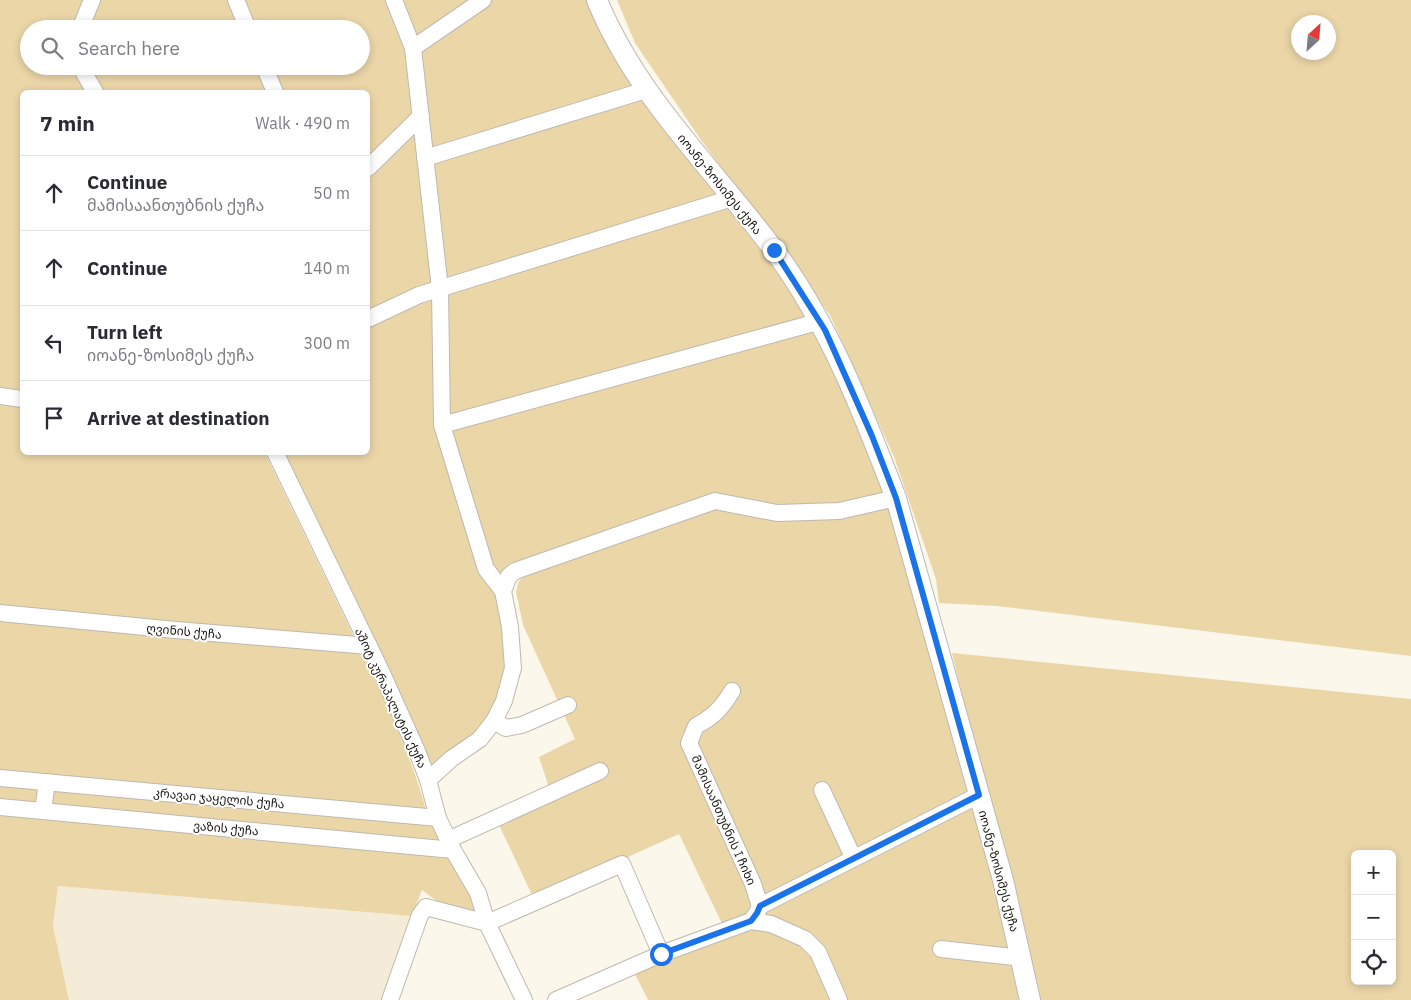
<!DOCTYPE html>
<html lang="en">
<head>
<meta charset="utf-8">
<style>
	body { margin:0; font-family:"IBM Plex Sans","Noto Sans Georgian",sans-serif; background:#f2f2f3; color:#2b2b33 }
	.controls { position:absolute; right:15px; bottom:15px; display:grid; overflow:hidden; border-radius:8px; box-shadow:0 2px 8px #0003 }
	.controls button { width:45px; height:45px; display:grid; place-items:center; padding:0; border:0; border-bottom:1px solid #e1e1e2; background:#fff; color:#2b2b33; font:25px sans-serif }
	.compass { position:absolute; left:1291px; top:15px; width:45px; height:45px; border-radius:50%; background:#fff; box-shadow:0 2px 8px #0003; rotate:26deg }
	.stop { position:absolute; width:15px; height:15px; margin:-11px; border:4px solid #1a73e8; border-radius:50%; background:#fff }
	.stop.end { background:#1a73e8; border-color:#fff; box-shadow:0 1px 5px #0008 }
	.list { margin:0; padding:0; list-style:none }
	h2 { display:flex; justify-content:space-between; align-items:center; height:65px; margin:0; padding:0 20px; font-size:21px }
	h2 small { font-size:16px; font-weight:400; color:#7c7c81 }
	.list li { display:grid; grid-template-columns:32px 1fr auto; gap:15px; align-items:center; box-sizing:border-box; height:75px; padding:0 20px; border-top:1px solid #e1e1e2 }
	.list b { display:block; font-size:19px; white-space:nowrap }
	.list p { margin:0; font-size:16px; white-space:nowrap; color:#7c7c81 }
	.list em { font-size:16px; font-style:normal; color:#7c7c81 }
	.icon { flex:none; width:28px; height:28px; fill:none; stroke:currentColor; stroke-width:2; stroke-linecap:round; stroke-linejoin:round }
	.map { position:relative; flex:none; width:1411px; height:1000px; overflow:hidden }
	.search { position:absolute; background:#fff; box-shadow:0 2px 8px #0003; left:20px; top:20px; width:350px; height:55px; display:flex; align-items:center; gap:12px; box-sizing:border-box; padding:0 18px; border-radius:28px; color:#7c7c81; font-size:19px }
	.panel { position:absolute; background:#fff; box-shadow:0 2px 8px #0003; left:20px; top:90px; width:350px; height:365px; border-radius:8px }
	.map>svg:first-child { display:block }
	.built { fill:#f4ecd9 }
	.green { fill:#ebd6a8; fill-rule:evenodd }
	.lines { fill:none; stroke-linecap:round; stroke-linejoin:round }
	.minor-casing { stroke:#beb9ae; stroke-width:18 }
	.tertiary-casing { stroke:#beb9ae; stroke-width:22 }
	.minor { stroke:#fff; stroke-width:16 }
	.tertiary { stroke:#fff; stroke-width:20 }
	.route { stroke:#1a73e8; stroke-width:6 }
	.labels { text-anchor:middle; dominant-baseline:central; stroke-width:4; stroke-linejoin:round; paint-order:stroke }
	.street-label { font-size:12px; fill:#181612; stroke:#fff }
</style>
</head>
<body>
<div class="map">
<svg width="1411" height="1000" viewBox="0 0 1411 1000">
	<rect width="100%" height="100%" fill="#fcf7eb"/>
	<path class="built" d="M58,886L412,916L382,1000H69L53,926Z"/>
	<g class="green">
		<path d="M0,0H89L76,29H29V66H361V29H80L92,0H597L605,20L774,250L896,498L839,511L715,501L509,576L513,668L494,721L428,780L275,453L368,452V92H22V399L0,396Z"/>
		<path d="M617,0H1411V656L997,606L939,603L936,579L894,457L830,315L701,140L635,43ZM1298,22H1328V52H1298Z"/>
		<path d="M0,400L22,403V452L265,453L356,641L0,609Z"/>
		<path d="M711,508H885L895,512L991,860L1020,1000H648L635,974L728,936L679,834L534,899L498,823L552,797L539,757L575,739L523,625L516,592L518,583L525,573Z"/>
		<path d="M0,615L360,648C386,702 412,756 427,814L0,775Z"/>
		<path d="M952,653L1411,699V1000H1041L1001,834L973,740ZM1355,854H1392V981H1355Z"/>
		<path d="M0,778L438,818L453,850L0,807Z"/>
		<path d="M0,811L456,857L478,915L447,909L422,890L412,916L58,886L53,926L69,1000H0Z"/>
	</g>
	<g class="lines">
		<defs>
			<g id="minor">
				<path d="M236,0L248,29"/>
				<path d="M394,0L413,48L440,289L442,425L486,569L503,591"/>
				<path d="M80,29L92,0"/>
				<path d="M413,48L483,0"/>
				<path d="M80,66L95,92"/>
				<path d="M264,66L275,92"/>
				<path d="M425,158L646,90"/>
				<path d="M368,168L421,116"/>
				<path d="M368,319L419,295L732,198"/>
				<path d="M0,396L22,399"/>
				<path d="M442,425L821,321"/>
				<path d="M275,452L381,671L417,751L428,780L438,818L453,850L478,893L487,923L524,1000"/>
				<path d="M0,613L176,630L369,646"/>
				<path d="M732,691C722,708 713,717 696,726L689,743L753,884L760,906"/>
				<path d="M494,721L506,728L522,725L568,705"/>
				<path d="M0,778L438,818"/>
				<path d="M428,780L451,759L480,739L494,721L504,701L513,668L510,627L503,591L509,576L515,571L715,501L777,513L839,511L896,498"/>
				<path d="M822,790L853,857"/>
				<path d="M0,807L453,850"/>
				<path d="M43,811L47,782"/>
				<path d="M448,840L600,771"/>
				<path d="M751,921L757,913L760,906L979,795"/>
				<path d="M487,923L622,864L661,954"/>
				<path d="M941,949L1022,958"/>
				<path d="M390,1000L420,915L426,907L487,923"/>
				<path d="M556,1000L661,954L751,921L771,924L805,939L818,952L839,1000"/>
			</g>
			<path id="tertiary" d="M597,0C636,96 713,168 774,250C829,324 863,412 896,498L1003,880L1030,1000"/>
		</defs>
		<use href="#minor" class="minor-casing"/>
		<use href="#tertiary" class="tertiary-casing"/>
		<use href="#minor" class="minor"/>
		<use href="#tertiary" class="tertiary"/>
	</g>
	<g class="lines">
		<path class="route" d="M661,954L751,921L757,913L760,906L979,795L896,498L872,436L825,330L774,250"/>
	</g>
	<g class="labels">
		<g class="street-label">
			<text transform="translate(720 184) rotate(51)">იოანე-ზოსიმეს ქუჩა</text>
			<text transform="translate(184 631) rotate(5)">ღვინის ქუჩა</text>
			<text transform="translate(391 698) rotate(65)">აშოტ კურაპალატის ქუჩა</text>
			<text transform="translate(219 798) rotate(5)">კრავაი ჯაყელის ქუჩა</text>
			<text transform="translate(724 820) rotate(66)">მამისაანთუბნის I ჩიხი</text>
			<text transform="translate(226 828) rotate(5)">ვაზის ქუჩა</text>
			<text transform="translate(999 871) rotate(75)">იოანე-ზოსიმეს ქუჩა</text>
		</g>
	</g>
</svg>
<div class="controls">
<button>+</button>
<button>−</button>
<button><svg class="icon" aria-label="locate" viewBox="0 0 24 24"><circle cx="12" cy="12" r="6"/><path d="M12 2v4M12 18v4M2 12h4M18 12h4"/></svg></button>
</div>
<svg class="compass" viewBox="-18 -18 36 36"><path d="M0-13l5 13h-10z" fill="#e53935"/><path d="M0 13l5-13h-10z" fill="#7c7c81"/></svg>
<div class="stop" style="left:661px;top:954px"></div>
<div class="stop end" style="left:774px;top:250px"></div>
<div class="search"><svg class="icon" aria-label="search" viewBox="0 0 24 24"><circle cx="10" cy="10" r="6"/><path d="M15 15l6 6"/></svg>Search here</div>
<section class="panel">
<h2>7 min<small>Walk · 490 m</small></h2>
<ul class="list">
<li><svg class="icon" aria-label="ahead" viewBox="0 0 24 24"><path d="M12 20V5M6 11l6-6 6 6"/></svg><div><b>Continue</b><p>მამისაანთუბნის ქუჩა</p></div><em>50 m</em></li>
<li><svg class="icon" aria-label="ahead" viewBox="0 0 24 24"><path d="M12 20V5M6 11l6-6 6 6"/></svg><div><b>Continue</b></div><em>140 m</em></li>
<li><svg class="icon" aria-label="left" viewBox="0 0 24 24"><path d="M17 20v-9H6M10 6l-5 5 5 5"/></svg><div><b>Turn left</b><p>იოანე-ზოსიმეს ქუჩა</p></div><em>300 m</em></li>
<li><svg class="icon" aria-label="arrive" viewBox="0 0 24 24"><path d="M6 21V4h12l-3 4 3 4H6"/></svg><div><b>Arrive at destination</b></div></li>
</ul>
</section>
</div>
</body>
</html>
